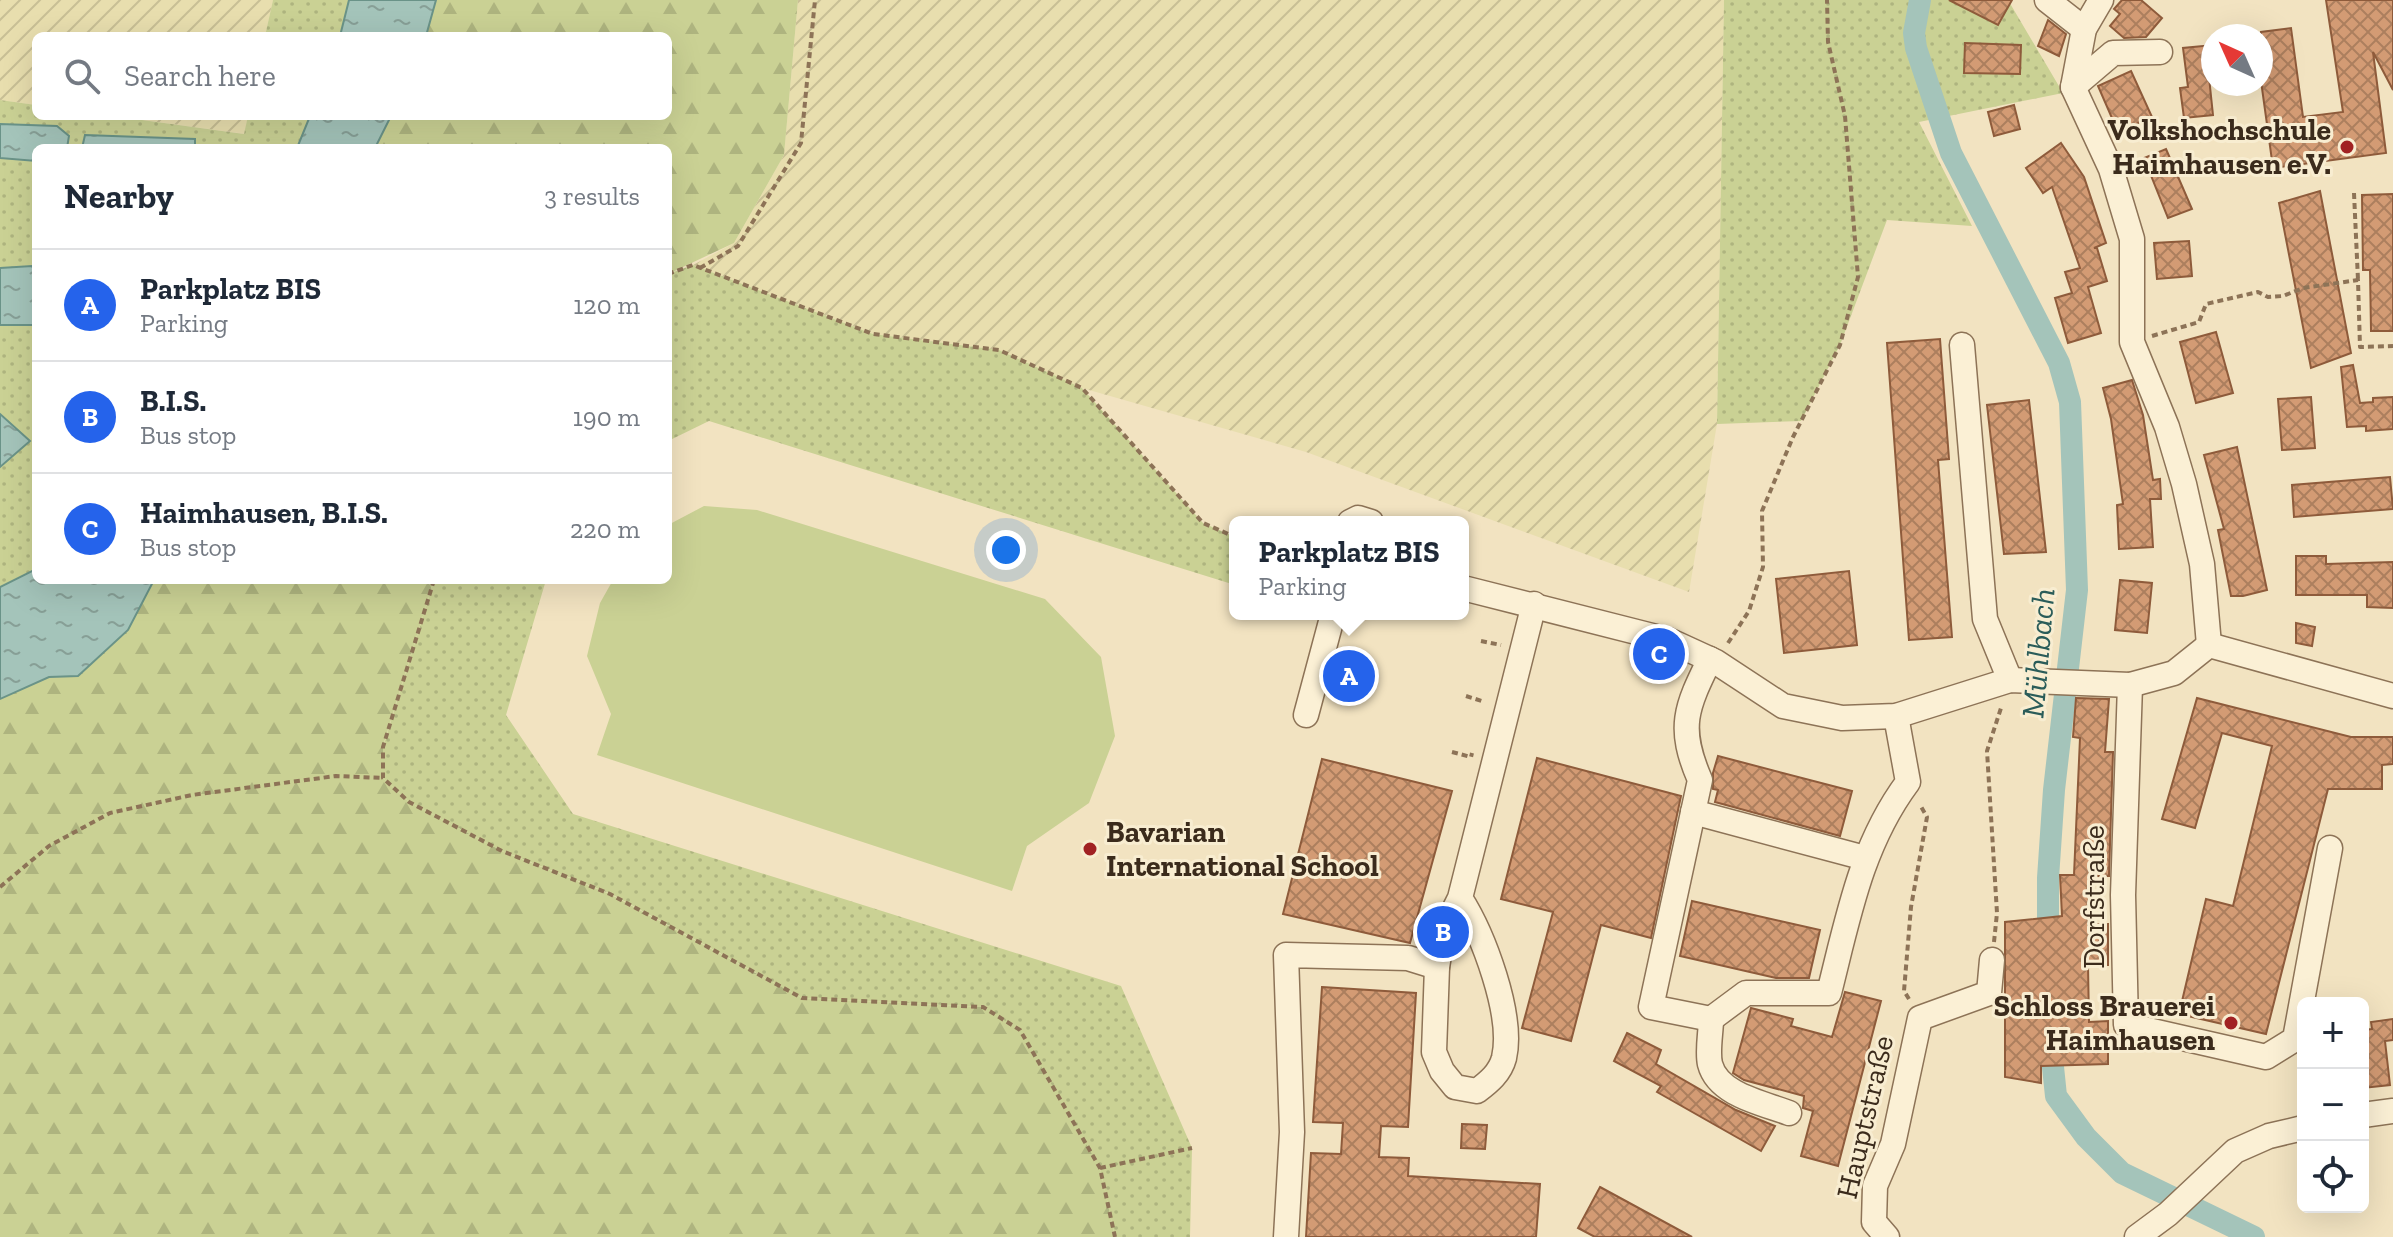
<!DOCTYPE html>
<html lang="en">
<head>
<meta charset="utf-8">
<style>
	body { margin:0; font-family:"Zilla Slab",serif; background:#f6f6f7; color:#1f2937 }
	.controls { position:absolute; right:24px; bottom:24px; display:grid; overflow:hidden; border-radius:12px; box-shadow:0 8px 32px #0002 }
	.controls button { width:72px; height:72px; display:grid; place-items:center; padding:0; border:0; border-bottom:2px solid #e0e1e3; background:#fff; color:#1f2937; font:40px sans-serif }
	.compass { position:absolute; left:2201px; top:24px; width:72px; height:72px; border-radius:50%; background:#fff; box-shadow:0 8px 32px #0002; rotate:315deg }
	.you { position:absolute; left:1006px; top:550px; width:28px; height:28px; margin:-20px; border:6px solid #fff; border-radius:50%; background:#1a73e8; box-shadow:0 0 0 12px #1a73e833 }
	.badge { display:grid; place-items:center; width:52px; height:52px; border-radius:50%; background:#2563eb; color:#fff; font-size:26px; font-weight:700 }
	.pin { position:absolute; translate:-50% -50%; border:4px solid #fff; box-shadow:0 2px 8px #0006 }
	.popup { position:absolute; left:1229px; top:516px; width:240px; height:104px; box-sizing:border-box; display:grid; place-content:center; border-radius:12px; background:#fff; filter:drop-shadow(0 2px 6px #0005); font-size:26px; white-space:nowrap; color:#747a83 }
	.popup b { font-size:30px; color:#1f2937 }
	.popup::after { content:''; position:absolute; left:50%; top:100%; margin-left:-16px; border:16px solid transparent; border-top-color:#fff }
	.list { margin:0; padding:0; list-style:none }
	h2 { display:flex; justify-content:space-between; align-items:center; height:104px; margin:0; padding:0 32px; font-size:34px }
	h2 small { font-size:26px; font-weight:400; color:#747a83 }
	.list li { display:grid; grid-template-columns:52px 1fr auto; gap:24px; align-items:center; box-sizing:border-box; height:112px; padding:0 32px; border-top:2px solid #e0e1e3 }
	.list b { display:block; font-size:30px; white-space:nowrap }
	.list p { margin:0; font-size:26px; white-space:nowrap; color:#747a83 }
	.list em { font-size:26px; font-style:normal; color:#747a83 }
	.icon { flex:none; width:44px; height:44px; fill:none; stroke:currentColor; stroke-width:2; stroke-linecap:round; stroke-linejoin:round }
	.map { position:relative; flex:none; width:2393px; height:1237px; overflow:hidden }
	.search { position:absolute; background:#fff; box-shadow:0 8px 32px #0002; left:32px; top:32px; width:640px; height:88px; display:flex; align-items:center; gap:20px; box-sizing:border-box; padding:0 28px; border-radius:12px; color:#747a83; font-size:30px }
	.panel { position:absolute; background:#fff; box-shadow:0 8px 32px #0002; left:32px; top:144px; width:640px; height:440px; border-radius:12px }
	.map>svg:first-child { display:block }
	.farmland { fill:url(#farmland-furrows) }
	.grass { fill:url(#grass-dots) }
	.forest { fill:url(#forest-firs) }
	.pitch { fill:#cad194 }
	.water { fill:url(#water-ripples); stroke:#6a9388; stroke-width:2 }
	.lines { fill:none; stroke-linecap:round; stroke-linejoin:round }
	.canal { stroke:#a4c4ba; stroke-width:22 }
	.building { fill:url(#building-cross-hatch); stroke:#8e5b3b; stroke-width:2 }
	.minor-casing { stroke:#8d7357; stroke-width:27 }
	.path { stroke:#8d7357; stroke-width:4; stroke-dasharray:6 4; stroke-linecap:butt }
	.minor { stroke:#fbf0d5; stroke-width:24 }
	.poi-dot { fill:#a12223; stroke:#f8edd1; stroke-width:3 }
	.labels { text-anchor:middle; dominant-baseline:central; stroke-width:6; stroke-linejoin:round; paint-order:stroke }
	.poi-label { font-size:30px; font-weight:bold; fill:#3b2b1c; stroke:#f8edd1; text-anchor:end }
	.street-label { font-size:30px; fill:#3b2b1c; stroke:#f8edd1 }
	.water-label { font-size:32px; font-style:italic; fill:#2a5c59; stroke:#f8edd1 }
</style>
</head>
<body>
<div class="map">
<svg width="2393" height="1237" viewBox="0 0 2393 1237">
	<defs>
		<pattern id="farmland-furrows" width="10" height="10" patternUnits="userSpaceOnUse" patternTransform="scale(2)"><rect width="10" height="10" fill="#e8deae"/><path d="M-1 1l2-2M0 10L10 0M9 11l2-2" fill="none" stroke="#c8bf95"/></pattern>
		<pattern id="grass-dots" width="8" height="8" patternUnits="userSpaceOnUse" patternTransform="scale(2)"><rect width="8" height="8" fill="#cad194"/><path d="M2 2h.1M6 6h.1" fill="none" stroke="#aeb47f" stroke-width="1.8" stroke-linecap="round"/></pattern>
		<pattern id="forest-firs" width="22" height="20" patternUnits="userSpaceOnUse" patternTransform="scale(2)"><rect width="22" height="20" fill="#cad194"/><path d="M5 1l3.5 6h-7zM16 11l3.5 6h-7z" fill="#aeb47f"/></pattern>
		<pattern id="water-ripples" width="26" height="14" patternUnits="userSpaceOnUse" patternTransform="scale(2)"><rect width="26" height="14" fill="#a4c4ba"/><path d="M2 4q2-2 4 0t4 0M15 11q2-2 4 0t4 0" fill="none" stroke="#879f96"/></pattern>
		<pattern id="building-cross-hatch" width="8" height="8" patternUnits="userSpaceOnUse" patternTransform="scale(2)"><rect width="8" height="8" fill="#d39b74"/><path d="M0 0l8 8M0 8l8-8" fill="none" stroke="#ac7f5e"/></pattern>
	</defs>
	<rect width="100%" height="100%" fill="#f2e3c1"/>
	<g class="farmland">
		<path d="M0,0H273L265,36H36V105L0,100Z"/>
		<path d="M798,0H1724L1717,424L1689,592L1306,452L1082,388L999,350L873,334L693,265L734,243L784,155Z"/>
		<path d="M113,116H248L245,134Z"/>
	</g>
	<g class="grass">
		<path d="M273,0H349L340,36H265Z"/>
		<path d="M1724,0H2008L2063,93L1919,122L1972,226L1887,220L1840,345L1801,421L1717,424Z"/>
		<path d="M0,100L36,105V116H113L244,134L248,116H310L297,148H36V569L0,587Z"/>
		<path d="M693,265L873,334L999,350L1082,388L1203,523L1235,537V585L709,421L668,441V274Z"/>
		<path d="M434,580H546L506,715L573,814L1121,986L1192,1148L1190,1237H1115L1100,1168L983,1007L802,998L611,894L502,851L409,802L383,778V747Z"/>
	</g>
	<g class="forest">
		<path d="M436,0H798L784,155L734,243L668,274V148H375L391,116H668V36H426Z"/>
		<path d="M154,580H434L383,746V778L409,802L502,851L610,894L802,998L983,1007L1020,1030L1100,1168L1115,1237H0V699L49,677L78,676L128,630Z"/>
	</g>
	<path class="pitch" d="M704,506L757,510L1045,599L1101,657L1115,736L1089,803L1027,846L1012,891L597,755L611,714L587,656L600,603L613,580H668V525Z"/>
	<g class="water">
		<path d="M349,0H436L426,36H340Z"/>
		<path d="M310,116H391L375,148H297Z"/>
		<path d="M0,124L57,126L69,136L67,148H36V161L0,158Z"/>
		<path d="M85,135L195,139V148H82Z"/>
		<path d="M32,266L36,274L33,325H0V268Z"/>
		<path d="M0,414L30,441L0,467Z"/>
		<path d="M36,569V580H154L128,630L78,676L49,677L0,699V587Z"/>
	</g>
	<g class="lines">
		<g class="canal">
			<path d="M1920,0L1914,33L1916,48L1951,153L2059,363L2070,402L2077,590L2054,790L2048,878V948"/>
			<path d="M2050,1038L2056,1096L2086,1137L2122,1173L2254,1237"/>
		</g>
	</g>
	<g class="building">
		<path d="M1949,0H2012L1998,25Z"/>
		<path d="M2122,0H2141L2162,18L2146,37L2124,38L2110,26L2120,14L2114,9Z"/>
		<path d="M2326,0H2393V90L2373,52L2386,153L2273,168L2261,81V32L2291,28L2303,117L2343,112Z"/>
		<path d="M2048,20L2066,34L2059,56L2038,46Z"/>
		<path d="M1965,43L2021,45L2020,74L1964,73Z"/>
		<path d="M2213,45V76L2209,77L2213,115L2184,118L2180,88L2188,87L2183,48Z"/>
		<path d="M2131,71L2152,117L2118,132L2098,86Z"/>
		<path d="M2014,105L2020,129L1994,136L1988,112Z"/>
		<path d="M2061,143L2084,177L2106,243L2094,248H2097L2107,281L2088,287L2101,333L2068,343L2055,298L2072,293L2065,272L2080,268L2052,187L2043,193L2026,168Z"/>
		<path d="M2166,149L2192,209L2168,218L2144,158Z"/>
		<path d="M2320,191L2351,353L2311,368L2279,203Z"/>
		<path d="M2393,194V331H2371L2370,270H2363L2362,195Z"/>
		<path d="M2189,241L2192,276L2157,279L2154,243Z"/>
		<path d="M2216,332L2233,393L2196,403L2180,342Z"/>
		<path d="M1940,339L1949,459L1938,460L1952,637L1909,640L1887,343Z"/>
		<path d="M2353,365L2360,403L2373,402V398L2393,397V429L2366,431V426L2347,427L2341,367Z"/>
		<path d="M2132,380L2143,415L2153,480L2160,479L2161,499H2150L2153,547L2119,549L2117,505L2123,504L2111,419L2103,388Z"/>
		<path d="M2311,397L2315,448L2282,450L2278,399Z"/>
		<path d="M2029,400L2046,552L2004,554L1987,405Z"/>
		<path d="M2237,447L2267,590L2243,596H2231L2218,530L2224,529L2204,455Z"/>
		<path d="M2390,477L2393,509L2294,517L2292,485Z"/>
		<path d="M2296,556H2326V564L2393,562V608L2367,607V595H2296Z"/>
		<path d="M1849,571L1857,645L1784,653L1776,579Z"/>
		<path d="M2120,580L2152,583L2147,633L2115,630Z"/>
		<path d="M2296,623L2315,627L2312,646L2296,643Z"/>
		<path d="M2076,698L2109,699L2105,752H2113L2109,876H2089L2088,925L2108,924V965H2088L2089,1022L2108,1021V1064L2041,1066V1083L2005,1077V922L2062,916L2060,875H2074L2080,738L2073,737Z"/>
		<path d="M2197,698L2351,737H2393V764L2382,765V789H2328L2266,1034L2179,1014L2206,899L2233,906L2272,746L2222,733L2195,828L2162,819Z"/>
		<path d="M1718,756L1852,791L1840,836L1715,802L1718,790L1713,789V773Z"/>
		<path d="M1537,758L1681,796L1651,938L1601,925L1571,1041L1522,1028L1553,912L1501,899Z"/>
		<path d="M1322,759L1452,791L1410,943L1283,914Z"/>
		<path d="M1692,901L1820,930L1809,978H1776L1680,956Z"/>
		<path d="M1322,987L1416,993L1408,1127L1381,1126L1379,1157L1409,1158L1408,1176L1540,1184L1536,1237H1306L1311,1153L1341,1154L1343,1123L1313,1122Z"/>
		<path d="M1845,992L1881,1001L1838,1166L1801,1156L1813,1111L1803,1108L1804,1096L1744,1080L1733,1073L1751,1008L1793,1019L1791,1026L1832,1037Z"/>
		<path d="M2393,1019V1040L2385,1041L2390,1085L2363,1088V1030L2372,1029L2371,1022Z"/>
		<path d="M1627,1033L1661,1050L1656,1064L1736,1110L1775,1126L1761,1151L1657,1092L1661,1086L1614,1061Z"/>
		<path d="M1462,1124L1487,1125L1485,1149L1461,1148Z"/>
		<path d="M1600,1187L1692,1237H1595L1578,1228Z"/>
	</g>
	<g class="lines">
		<defs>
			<g id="minor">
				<path d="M2047,0L2084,29"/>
				<path d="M2101,0L2084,29L2073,87L2111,169L2132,239V342L2167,427L2184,484L2202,564L2209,645"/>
				<path d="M2073,87L2113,53L2160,52"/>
				<path d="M1962,345L1985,619L2010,680"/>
				<path d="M1350,522L1358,518L1371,522"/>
				<path d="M1463,588L1668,640L1716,662L1783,706L1842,718L1896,716L2010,680L2130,685L2174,673L2209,645"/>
				<path d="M2209,645L2393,696"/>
				<path d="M1710,659C1686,708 1677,727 1700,780L1651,1007L1711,1019"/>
				<path d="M2130,685L2123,895L2126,1025L2266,1057L2295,1039L2330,848"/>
				<path d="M1306,715L1333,614"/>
				<path d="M1693,812L1865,858"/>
				<path d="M1460,898C1483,934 1514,1015 1504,1058C1500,1073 1489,1082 1477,1091L1455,1087L1442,1071L1434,1052L1437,967L1443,932L1460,898L1534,604"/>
				<path d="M1711,1019L1746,993H1829C1848,918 1861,845 1908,782L1896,716"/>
				<path d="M1711,1019C1711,1032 1707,1051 1710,1064C1718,1095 1763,1103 1789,1113"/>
				<path d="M2363,1115L2393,1111"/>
				<path d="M1286,1237L1292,1132L1286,955L1408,958L1437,967"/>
				<path d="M1887,1237L1874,1222L1875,1186L1893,1144L1920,1018L1989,993L1992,960"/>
				<path d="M2137,1237L2168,1214L2235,1151L2269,1136L2303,1128"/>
			</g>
		</defs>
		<use href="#minor" class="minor-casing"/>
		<g class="path">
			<path d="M2354,193L2358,280"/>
			<path d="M700,268L738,246L801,143L815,0"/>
			<path d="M668,274L693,265L873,334L999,350L1082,388L1203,523L1235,537"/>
			<path d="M2152,336L2199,322L2206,304L2258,292L2268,297L2283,296L2303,288L2358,280L2360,347L2393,346"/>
			<path d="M434,580L383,747V778L409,802L502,851L610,894L802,998L983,1007L1020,1030L1100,1168L1115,1237"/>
			<path d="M1481,641L1501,645"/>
			<path d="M1728,643L1749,611L1763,567L1762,511L1793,437L1840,345L1858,277L1845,116L1828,42L1827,0"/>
			<path d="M1466,696L1485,702"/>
			<path d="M1452,752L1471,757L1472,753"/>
			<path d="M0,887L49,846L110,813L192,795L336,776L383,778"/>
			<path d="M1994,942L1997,913L1987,751L2002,705"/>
			<path d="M1909,999L1904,991L1911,907L1927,817L1920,805"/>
			<path d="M1100,1168L1192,1148"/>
		</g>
		<use href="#minor" class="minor"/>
	</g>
	<g class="poi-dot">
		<circle cx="2347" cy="147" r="8"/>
		<circle cx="1090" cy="849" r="8"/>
		<circle cx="2231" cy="1023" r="8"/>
	</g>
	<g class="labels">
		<g class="poi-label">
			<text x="2331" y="130">Volkshochschule<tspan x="2331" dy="34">Haimhausen e.V.</tspan></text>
			<text x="1106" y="832" text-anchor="start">Bavarian<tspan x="1106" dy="34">International School</tspan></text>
			<text x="2215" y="1006">Schloss Brauerei<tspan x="2215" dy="34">Haimhausen</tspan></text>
		</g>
		<g class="street-label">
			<text transform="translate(2094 897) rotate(-90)">Dorfstraße</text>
			<text transform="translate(1865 1117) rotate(-77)">Hauptstraße</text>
		</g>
		<g class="water-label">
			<text transform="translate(2038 653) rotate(-85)">Mühlbach</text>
		</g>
	</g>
</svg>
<div class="controls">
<button>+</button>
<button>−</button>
<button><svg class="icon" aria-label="locate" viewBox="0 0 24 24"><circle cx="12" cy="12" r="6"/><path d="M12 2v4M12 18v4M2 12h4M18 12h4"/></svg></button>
</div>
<svg class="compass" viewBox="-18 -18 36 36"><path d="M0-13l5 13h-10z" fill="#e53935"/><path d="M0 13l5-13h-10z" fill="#747a83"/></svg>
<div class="you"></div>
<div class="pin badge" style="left:1349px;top:676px">A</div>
<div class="popup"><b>Parkplatz BIS</b>Parking</div>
<div class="pin badge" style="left:1443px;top:932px">B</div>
<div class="pin badge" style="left:1659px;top:654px">C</div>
<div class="search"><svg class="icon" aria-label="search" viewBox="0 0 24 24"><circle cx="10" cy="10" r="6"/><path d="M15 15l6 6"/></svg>Search here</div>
<section class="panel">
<h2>Nearby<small>3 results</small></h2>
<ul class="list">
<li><span class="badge">A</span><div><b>Parkplatz BIS</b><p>Parking</p></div><em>120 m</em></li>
<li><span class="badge">B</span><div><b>B.I.S.</b><p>Bus stop</p></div><em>190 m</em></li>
<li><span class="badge">C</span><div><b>Haimhausen, B.I.S.</b><p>Bus stop</p></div><em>220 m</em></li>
</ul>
</section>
</div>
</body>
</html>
